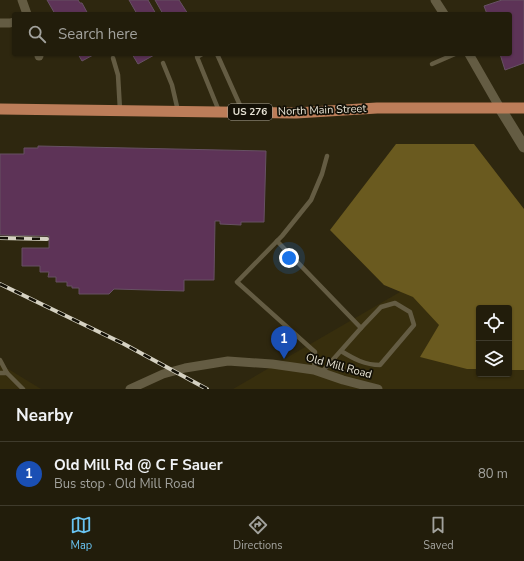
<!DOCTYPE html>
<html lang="en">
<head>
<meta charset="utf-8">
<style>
	body { margin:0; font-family:"Nunito Sans",sans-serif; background:#2e2a19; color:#f1f3f6 }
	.controls { position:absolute; right:12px; bottom:12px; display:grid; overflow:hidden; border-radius:4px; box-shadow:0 1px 3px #0004 }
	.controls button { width:36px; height:36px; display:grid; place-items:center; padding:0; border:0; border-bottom:1px solid #3f3b2c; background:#221d0b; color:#f1f3f6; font:20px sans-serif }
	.you { position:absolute; left:289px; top:258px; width:14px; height:14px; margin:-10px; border:3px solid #fff; border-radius:50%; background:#1a73e8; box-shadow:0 0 0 6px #1a73e833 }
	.badge { display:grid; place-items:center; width:26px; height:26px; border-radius:50%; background:#69c3f1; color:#fff; font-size:13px; font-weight:700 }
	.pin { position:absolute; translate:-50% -33px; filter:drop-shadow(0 1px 2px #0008) }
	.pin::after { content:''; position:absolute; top:21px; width:14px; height:12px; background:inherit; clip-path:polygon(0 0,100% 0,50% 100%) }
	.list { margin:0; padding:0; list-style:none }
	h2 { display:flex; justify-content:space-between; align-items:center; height:52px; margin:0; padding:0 16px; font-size:17px }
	h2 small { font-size:13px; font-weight:400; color:#a2a29d }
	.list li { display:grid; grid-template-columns:26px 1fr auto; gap:12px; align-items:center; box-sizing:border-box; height:64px; padding:0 16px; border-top:1px solid #3f3b2c }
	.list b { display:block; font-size:15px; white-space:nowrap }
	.list p { margin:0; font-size:13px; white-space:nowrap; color:#a2a29d }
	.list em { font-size:13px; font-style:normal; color:#a2a29d }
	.icon { flex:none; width:22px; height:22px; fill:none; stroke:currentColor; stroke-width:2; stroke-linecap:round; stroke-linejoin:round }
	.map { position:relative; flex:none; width:524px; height:389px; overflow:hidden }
	.search { position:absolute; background:#221d0b; box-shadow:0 1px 3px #0004; left:12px; right:12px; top:12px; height:44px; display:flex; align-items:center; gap:10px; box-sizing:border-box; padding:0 14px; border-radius:4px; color:#a2a29d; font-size:15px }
	.sheet { height:116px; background:#221d0b }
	nav { display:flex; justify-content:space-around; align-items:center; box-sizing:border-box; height:56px; border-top:1px solid #3f3b2c; background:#221d0b; font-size:11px; color:#a2a29d }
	nav a { display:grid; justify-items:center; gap:2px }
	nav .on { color:#69c3f1 }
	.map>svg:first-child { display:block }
	.built { fill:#372e0d; fill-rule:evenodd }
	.forest { fill:#6a5a1f }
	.building { fill:#5d3357; stroke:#675163 }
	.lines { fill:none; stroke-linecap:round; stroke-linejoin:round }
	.service { stroke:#645c43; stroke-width:4.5 }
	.minor { stroke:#645c43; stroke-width:9 }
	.tertiary { stroke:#645c43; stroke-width:11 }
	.primary { stroke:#bc7d59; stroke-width:11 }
	.rail-casing { stroke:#d5d1c2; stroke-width:4 }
	.rail { stroke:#131006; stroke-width:2.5; stroke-dasharray:8; stroke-linecap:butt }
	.labels { text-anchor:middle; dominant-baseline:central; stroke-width:3.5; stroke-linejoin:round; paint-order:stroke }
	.shield { fill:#131006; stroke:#a8a498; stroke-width:1 }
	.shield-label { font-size:10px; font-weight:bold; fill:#e8e4d6 }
	.street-label { font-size:11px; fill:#e8e4d6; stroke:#131006 }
</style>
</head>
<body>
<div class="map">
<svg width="524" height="389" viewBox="0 0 524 389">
	<rect width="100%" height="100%" fill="#2e270f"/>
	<g class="built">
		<path d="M524,220V389H233ZM479,308H509V374H479Z"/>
		<path d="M0,364L41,389H0Z"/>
	</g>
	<path class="forest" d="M396,144H474L524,209V370H509V308H479V369H467L420,357L439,325L413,297L384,285L330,230Z"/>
	<g class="building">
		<path d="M47,0H78L80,3H82L88,14H55Z"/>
		<path d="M129,0H148L156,14H137Z"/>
		<path d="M155,0H179L188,14H163Z"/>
		<path d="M502,0H524V63L505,70L500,54H510V14H487L484,6Z"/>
		<path d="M78,54H95L82,61Z"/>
		<path d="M132,54H156L138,64Z"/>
		<path d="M38,146L266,151L264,222H241V225L220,224V221H215L214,280H184V291L114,289L109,294H79V288H72V286H67V282H56V277H48L49,272H40V266H22V248H49V236L0,235V154H24V148H38Z"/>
	</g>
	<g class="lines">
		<g class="service">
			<path d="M202,54L197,57L219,111"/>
			<path d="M217,54L243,112"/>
			<path d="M113,58L118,75L120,110"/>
			<path d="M163,63L172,85L178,111"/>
			<path d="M432,64L455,54"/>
			<path d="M277,241L361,328L322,372"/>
			<path d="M341,351C354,359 365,365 380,365L414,325L410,312L395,303L381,307L361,328"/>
			<path d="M0,360L7,373H0"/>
			<path d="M314,370L315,352L237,282L282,236L311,200L322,174L327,156"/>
			<path d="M7,373L23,389"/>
		</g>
		<g class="minor">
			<path d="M22,0L27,14"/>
			<path d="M435,0L444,14"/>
			<path d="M0,23H10L14,22"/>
			<path d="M39,54V56"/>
			<path d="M469,54L500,108"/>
			<path d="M130,389L163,374L185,368L228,361L272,364L314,370L343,380L378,389"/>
		</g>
		<path class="tertiary" d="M500,108L524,147"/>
		<path class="primary" d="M0,109L296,113L377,108H524"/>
		<defs>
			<g id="rail">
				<path d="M0,238L47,239"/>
				<path d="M0,284L124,344L207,389"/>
			</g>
		</defs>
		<use href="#rail" class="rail-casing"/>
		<use href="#rail" class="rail"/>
	</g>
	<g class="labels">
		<rect class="shield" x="228" y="104" width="44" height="16" rx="3"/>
		<g class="shield-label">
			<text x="250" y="112">US 276</text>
		</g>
		<g class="street-label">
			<text transform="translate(322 110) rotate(-2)">North Main Street</text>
			<text transform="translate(339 366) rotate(15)">Old Mill Road</text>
		</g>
	</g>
</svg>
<div class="controls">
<button><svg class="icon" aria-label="locate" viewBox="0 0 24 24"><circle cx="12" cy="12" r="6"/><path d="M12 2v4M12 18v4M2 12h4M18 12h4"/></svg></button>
<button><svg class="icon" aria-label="layers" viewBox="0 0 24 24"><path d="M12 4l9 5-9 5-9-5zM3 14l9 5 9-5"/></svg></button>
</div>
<div class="you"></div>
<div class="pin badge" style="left:284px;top:359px;background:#1a4fb4">1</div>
<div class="search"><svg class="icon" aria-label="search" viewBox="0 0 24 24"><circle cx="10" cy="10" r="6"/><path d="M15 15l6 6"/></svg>Search here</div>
</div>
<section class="sheet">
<h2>Nearby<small></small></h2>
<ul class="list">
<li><span class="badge" style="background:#1a4fb4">1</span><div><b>Old Mill Rd @ C F Sauer</b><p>Bus stop · Old Mill Road</p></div><em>80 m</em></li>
</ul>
</section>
<nav>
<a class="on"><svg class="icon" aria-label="map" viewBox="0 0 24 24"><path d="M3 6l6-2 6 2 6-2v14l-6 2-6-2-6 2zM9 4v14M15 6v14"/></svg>Map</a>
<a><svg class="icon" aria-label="directions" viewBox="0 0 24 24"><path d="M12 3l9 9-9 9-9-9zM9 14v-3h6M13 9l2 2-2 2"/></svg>Directions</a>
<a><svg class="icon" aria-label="saved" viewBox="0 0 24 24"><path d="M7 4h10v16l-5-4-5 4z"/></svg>Saved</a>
</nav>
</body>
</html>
